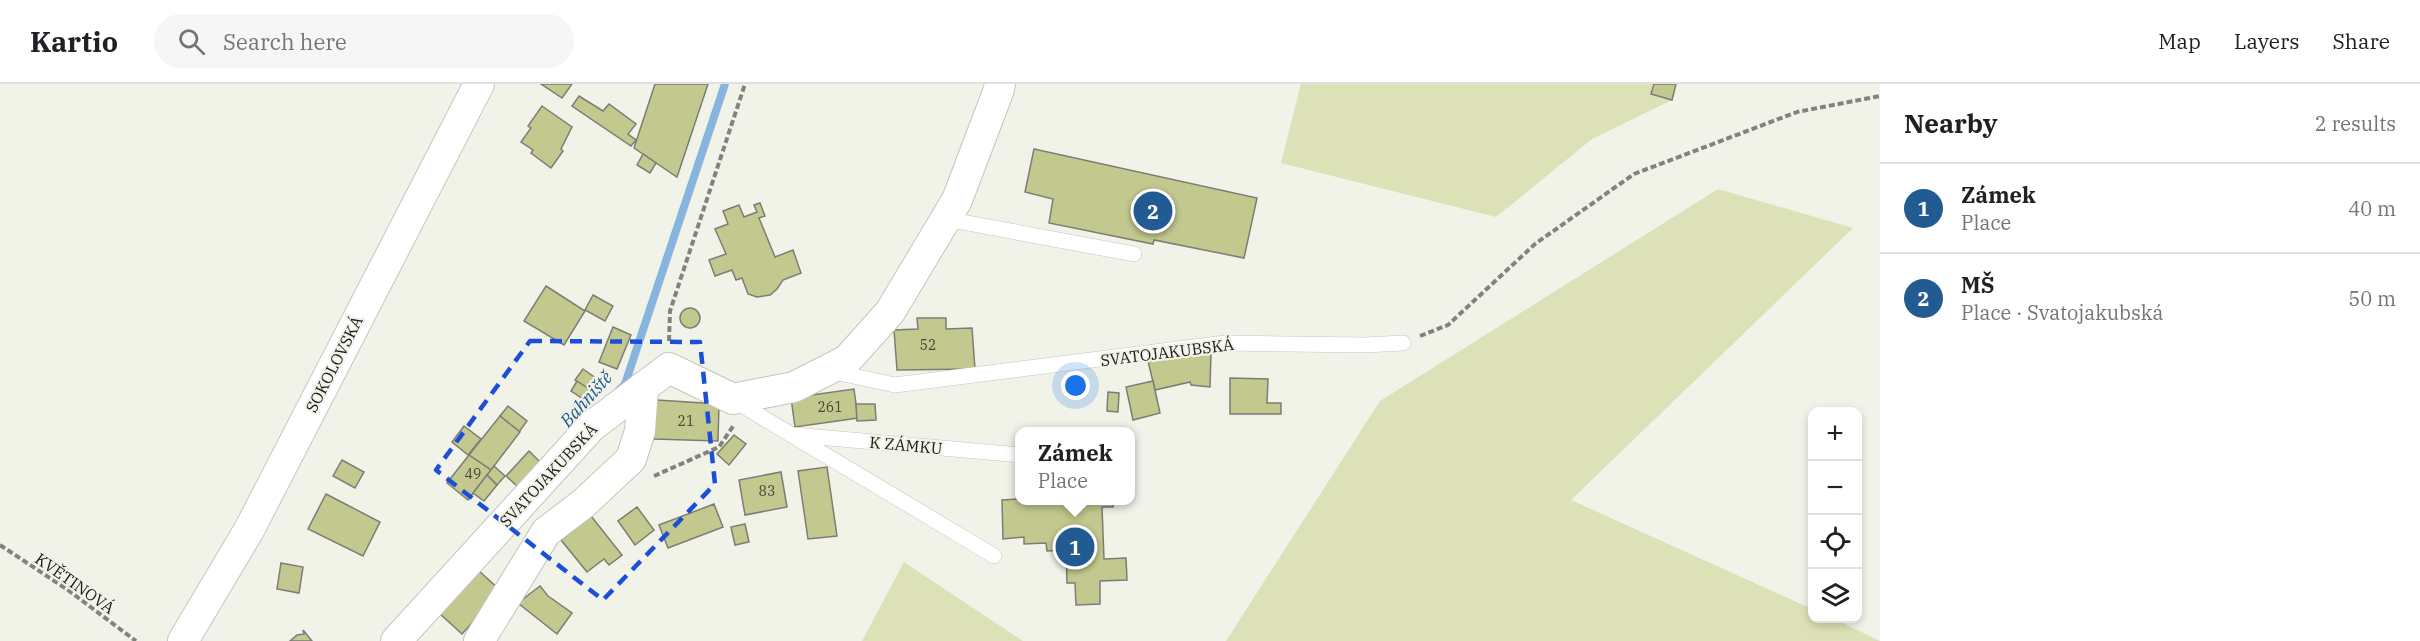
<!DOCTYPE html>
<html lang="en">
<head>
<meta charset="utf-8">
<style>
	body { margin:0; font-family:"IBM Plex Serif",serif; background:#f6f6f6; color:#202124 }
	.controls { position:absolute; right:18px; bottom:18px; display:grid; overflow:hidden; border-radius:12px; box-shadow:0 3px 9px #0003 }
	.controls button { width:54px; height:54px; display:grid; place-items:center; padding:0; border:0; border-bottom:2px solid #e0e0e0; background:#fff; color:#202124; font:30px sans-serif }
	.you { position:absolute; left:1076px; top:302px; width:21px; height:21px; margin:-15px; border:4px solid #fff; border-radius:50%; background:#1a73e8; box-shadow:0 0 0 9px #1a73e833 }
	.badge { display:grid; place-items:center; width:39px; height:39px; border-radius:50%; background:#215b92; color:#fff; font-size:20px; font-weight:700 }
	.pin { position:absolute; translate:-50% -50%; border:3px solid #fff; box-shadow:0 2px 6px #0006 }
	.popup { position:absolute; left:1015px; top:343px; width:120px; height:78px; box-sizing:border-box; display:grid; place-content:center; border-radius:12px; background:#fff; filter:drop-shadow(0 2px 4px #0005); font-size:20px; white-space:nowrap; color:#757577 }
	.popup b { font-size:22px; color:#202124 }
	.popup::after { content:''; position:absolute; left:50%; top:100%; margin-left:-12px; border:12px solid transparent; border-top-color:#fff }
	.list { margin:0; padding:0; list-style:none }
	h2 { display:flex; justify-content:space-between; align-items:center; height:78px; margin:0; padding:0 24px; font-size:26px }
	h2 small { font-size:20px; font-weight:400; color:#757577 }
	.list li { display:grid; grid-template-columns:39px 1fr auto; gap:18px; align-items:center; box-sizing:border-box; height:90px; padding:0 24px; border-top:2px solid #e0e0e0 }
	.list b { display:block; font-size:22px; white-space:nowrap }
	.list p { margin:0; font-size:20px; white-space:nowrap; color:#757577 }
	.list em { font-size:20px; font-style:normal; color:#757577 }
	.icon { flex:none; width:33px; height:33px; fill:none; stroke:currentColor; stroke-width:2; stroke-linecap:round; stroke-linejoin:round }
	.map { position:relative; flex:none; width:1880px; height:557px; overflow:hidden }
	header { display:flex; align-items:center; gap:36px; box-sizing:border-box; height:84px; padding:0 30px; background:#fff; border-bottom:2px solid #e0e0e0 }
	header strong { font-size:28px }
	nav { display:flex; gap:33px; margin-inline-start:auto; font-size:21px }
	.search { width:420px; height:54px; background:#f6f6f6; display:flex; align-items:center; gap:15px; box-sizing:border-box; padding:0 21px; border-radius:33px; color:#757577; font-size:22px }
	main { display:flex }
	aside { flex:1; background:#fff }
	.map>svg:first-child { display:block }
	.green { fill:#dce1b8 }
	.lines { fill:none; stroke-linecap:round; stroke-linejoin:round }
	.stream { stroke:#89b3df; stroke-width:8 }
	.building { fill:#c3c98e; stroke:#7c7d74; stroke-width:1.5 }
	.lane-casing { stroke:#c5c6bc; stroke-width:16 }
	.street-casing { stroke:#c5c6bc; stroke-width:32 }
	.path { stroke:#82837d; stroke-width:4; stroke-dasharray:6 3; stroke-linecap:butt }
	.lane { stroke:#fff; stroke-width:15 }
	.street { stroke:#fff; stroke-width:30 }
	.marked { fill:none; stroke:#1d4ed8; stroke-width:4.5; stroke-dasharray:12 8; stroke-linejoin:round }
	.labels { text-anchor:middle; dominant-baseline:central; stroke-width:4.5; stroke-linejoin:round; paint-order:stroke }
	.number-label { font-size:14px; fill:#454636 }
	.street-label { font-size:16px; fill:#1b1b18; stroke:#f1f3e9 }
	.water-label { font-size:18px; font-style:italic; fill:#1c588f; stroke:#f1f3e9 }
</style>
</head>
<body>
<header>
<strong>Kartio</strong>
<div class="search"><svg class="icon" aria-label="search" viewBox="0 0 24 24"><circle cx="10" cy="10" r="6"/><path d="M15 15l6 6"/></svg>Search here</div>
<nav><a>Map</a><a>Layers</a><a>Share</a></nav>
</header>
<main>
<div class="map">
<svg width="1880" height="557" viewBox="0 0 1880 557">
	<rect width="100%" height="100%" fill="#f1f3e9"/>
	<g class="green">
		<path d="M1301,0H1654L1651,10L1672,16L1592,55L1496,133L1281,79Z"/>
		<path d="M1718,105L1853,144L1571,416L1812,525V534L1834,535L1880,557H1226L1380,317Z"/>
		<path d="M904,478L919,488L1023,557H862Z"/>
	</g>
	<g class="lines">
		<path class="stream" d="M618,307L625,300L725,0"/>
	</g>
	<g class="building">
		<path d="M541,0H572L562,14Z"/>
		<path d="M655,0H708L677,93L634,64Z"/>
		<path d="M1654,0H1676L1672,16L1651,10Z"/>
		<path d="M579,12L603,27L609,20L636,40L628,50L636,56L631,62L572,22Z"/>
		<path d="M542,22L572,43L561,65L563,67L551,84L531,69L533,66L521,58L531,44L528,42Z"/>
		<path d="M1034,65L1257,114L1244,174L1154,156L1153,160L1049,139L1053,115L1025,108Z"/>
		<path d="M643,70L656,79L650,89L637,81Z"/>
		<path d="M760,119L765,132L759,134L775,173L793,166L801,189L783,196L777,205L770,211L757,213L748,210L742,194L736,196L732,186L715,192L709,176L726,170L715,145L728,140L723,127L739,121L744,133L757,128L754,121Z"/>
		<path d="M546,202L585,227L564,261L524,237Z"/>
		<path d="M593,211L613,222L605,237L585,226Z"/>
		<circle cx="690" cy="234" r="10"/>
		<path d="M917,234H946V245L972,244L975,285L897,286L894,246L918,245Z"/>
		<path d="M613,243L631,251L617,285L599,278Z"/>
		<path d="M1185,269H1211L1210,303L1191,301L1190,298L1155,306L1148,277Z"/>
		<path d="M583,285L603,299L596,310L575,296Z"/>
		<path d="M1230,294L1268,295L1267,319H1281V330H1230Z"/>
		<path d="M577,297L595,309L589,319L571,307Z"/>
		<path d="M1153,297L1160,329L1133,336L1126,303Z"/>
		<path d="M854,305L858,334L795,343L791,314Z"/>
		<path d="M1108,308L1119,309L1118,328L1107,327Z"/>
		<path d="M657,316L719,320L718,357L654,355Z"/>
		<path d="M856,320H875L876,336L857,337Z"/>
		<path d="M508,322L527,337L519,348L500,332Z"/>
		<path d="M500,332L520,348L491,386L469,371Z"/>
		<path d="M464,342L481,355L468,371L452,358Z"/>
		<path d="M734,351L746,360L729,381L717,370Z"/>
		<path d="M529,367L540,378L518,403L506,392Z"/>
		<path d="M469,371L491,386L468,416L447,399Z"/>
		<path d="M342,376L364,388L355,404L333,392Z"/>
		<path d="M494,382L505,392L497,401L487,391Z"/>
		<path d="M827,383L837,452L808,455L798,387Z"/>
		<path d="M781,388L787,423L745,431L739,396Z"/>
		<path d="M487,391L497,401L484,417L473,409Z"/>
		<path d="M326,410L380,438L363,472L308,445Z"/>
		<path d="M1020,415V416H1113V423H1102L1104,475L1126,474L1127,496L1100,497V520L1076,521L1075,499H1067L1066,466L1047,467L1046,459L1024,460V453L1003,455L1002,416Z"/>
		<path d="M714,420L723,443L668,464L659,441Z"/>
		<path d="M637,423L654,446L635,461L618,437Z"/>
		<path d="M591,432L622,471L609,481L604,475L587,488L561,456Z"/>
		<path d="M745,440L749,458L735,461L731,443Z"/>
		<path d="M281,479L303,483L299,509L277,505Z"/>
		<path d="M478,486L501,507L462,550L439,529Z"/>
		<path d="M540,502L548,512L572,529L557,550L518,519Z"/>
		<path d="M303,546L312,557H290L297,551L304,550Z"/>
	</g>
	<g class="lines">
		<defs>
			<g id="lane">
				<path d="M946,135L1134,170"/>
				<path d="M830,287L895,301L1225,259L1365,261L1403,259"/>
				<path d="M735,317L994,472"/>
				<path d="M795,351L1020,371"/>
			</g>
			<g id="street">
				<path d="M183,557L249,446L479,0"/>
				<path d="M396,557L592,342L669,284L733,315L794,303L847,276L890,228L957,116L998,8L1000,0"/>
				<path d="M479,557L546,448L584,419L631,375L640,347L643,303"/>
			</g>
		</defs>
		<use href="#lane" class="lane-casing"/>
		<use href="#street" class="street-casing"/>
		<g class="path">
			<path d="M1420,252L1448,241L1535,160L1634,90L1797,28L1880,12"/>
			<path d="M669,257L670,227L745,0"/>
			<path d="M654,392L719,363L734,341"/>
			<path d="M0,461L68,506L136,557"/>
		</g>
		<use href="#lane" class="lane"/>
		<use href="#street" class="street"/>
	</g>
	<path class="marked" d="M530,257L700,258L715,400L603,516L436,386Z"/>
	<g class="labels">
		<g class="number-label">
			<text x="928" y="261">52</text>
			<text x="830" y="323">261</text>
			<text x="686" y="337">21</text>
			<text x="473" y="390">49</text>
			<text x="767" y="407">83</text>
		</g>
		<g class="street-label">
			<text transform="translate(1167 268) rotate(-7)">SVATOJAKUBSKÁ</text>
			<text transform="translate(334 280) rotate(-63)">SOKOLOVSKÁ</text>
			<text transform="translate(906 361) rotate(5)">K ZÁMKU</text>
			<text transform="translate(548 391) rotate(-47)">SVATOJAKUBSKÁ</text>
			<text transform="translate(75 499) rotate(35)">KVĚTINOVÁ</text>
		</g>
		<g class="water-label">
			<text transform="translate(586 315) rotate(-48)">Bahniště</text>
		</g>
	</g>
</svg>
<div class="controls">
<button>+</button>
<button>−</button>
<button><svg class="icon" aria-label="locate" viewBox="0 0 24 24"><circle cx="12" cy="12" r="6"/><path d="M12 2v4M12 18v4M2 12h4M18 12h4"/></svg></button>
<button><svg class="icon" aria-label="layers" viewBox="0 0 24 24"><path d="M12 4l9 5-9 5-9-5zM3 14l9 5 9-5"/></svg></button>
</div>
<div class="you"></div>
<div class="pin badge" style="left:1075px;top:463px">1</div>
<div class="popup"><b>Zámek</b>Place</div>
<div class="pin badge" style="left:1153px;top:127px">2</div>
</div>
<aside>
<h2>Nearby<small>2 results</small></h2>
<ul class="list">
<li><span class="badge">1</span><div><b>Zámek</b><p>Place</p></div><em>40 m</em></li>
<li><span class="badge">2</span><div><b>MŠ</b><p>Place · Svatojakubská</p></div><em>50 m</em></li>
</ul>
</aside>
</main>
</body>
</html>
